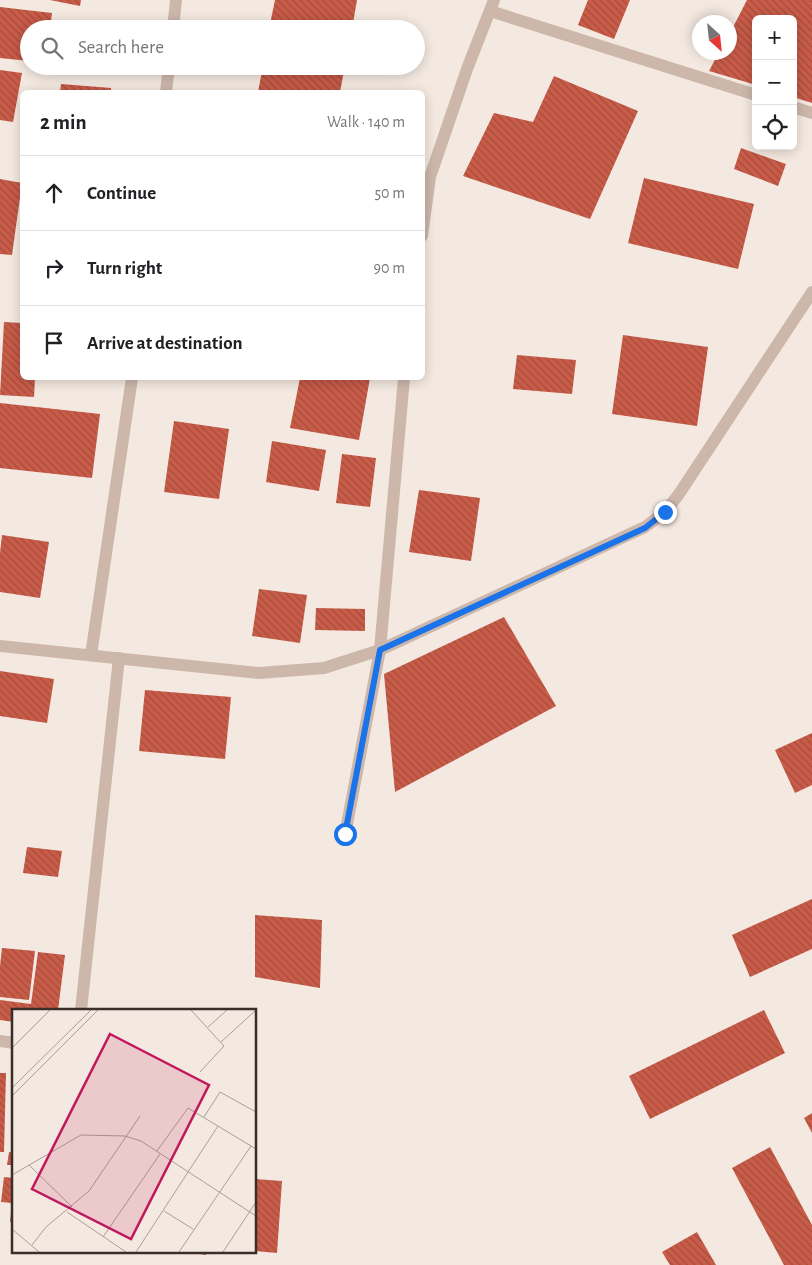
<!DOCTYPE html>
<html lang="en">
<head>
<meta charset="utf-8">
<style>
	body { margin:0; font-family:"Alegreya Sans",sans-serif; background:#f6f6f6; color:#202124 }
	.controls { position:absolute; right:15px; top:15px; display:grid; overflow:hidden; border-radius:8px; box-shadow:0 2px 12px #0003 }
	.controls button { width:45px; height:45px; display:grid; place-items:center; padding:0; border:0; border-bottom:1px solid #e0e0e0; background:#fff; color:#202124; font:25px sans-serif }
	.compass { position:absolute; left:692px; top:15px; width:45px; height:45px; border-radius:50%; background:#fff; box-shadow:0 2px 12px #0003; rotate:153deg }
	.stop { position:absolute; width:15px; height:15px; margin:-11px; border:4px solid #1a73e8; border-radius:50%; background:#fff }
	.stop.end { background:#1a73e8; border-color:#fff; box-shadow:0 1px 5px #0008 }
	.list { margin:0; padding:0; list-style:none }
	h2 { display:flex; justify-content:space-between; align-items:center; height:65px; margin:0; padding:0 20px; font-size:21px }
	h2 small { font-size:16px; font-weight:400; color:#757577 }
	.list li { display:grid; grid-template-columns:32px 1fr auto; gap:15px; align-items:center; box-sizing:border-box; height:75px; padding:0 20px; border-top:1px solid #e0e0e0 }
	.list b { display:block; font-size:19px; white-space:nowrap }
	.list em { font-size:16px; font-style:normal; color:#757577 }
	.icon { flex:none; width:28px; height:28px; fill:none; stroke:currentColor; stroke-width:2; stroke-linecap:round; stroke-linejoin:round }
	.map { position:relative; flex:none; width:812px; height:1265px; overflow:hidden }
	.search { position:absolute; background:#fff; box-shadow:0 2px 12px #0003; left:20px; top:20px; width:405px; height:55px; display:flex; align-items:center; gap:12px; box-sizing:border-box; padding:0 18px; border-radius:28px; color:#757577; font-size:19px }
	.panel { position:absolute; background:#fff; box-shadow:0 2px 12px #0003; left:20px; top:90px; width:405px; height:290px; border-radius:8px }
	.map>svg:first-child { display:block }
	.building { fill:url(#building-back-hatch) }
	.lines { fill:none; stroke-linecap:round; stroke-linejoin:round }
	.minor { stroke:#cdb7ab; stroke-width:12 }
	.route { stroke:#1a73e8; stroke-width:6 }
	.inset-road { fill:none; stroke:#aa9e97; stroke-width:1 }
	.view { fill:#c2185b; fill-opacity:0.15; stroke:#c2185b; stroke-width:2.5 }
	.inset-edge { fill:none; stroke:#3a2e2a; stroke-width:2.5 }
</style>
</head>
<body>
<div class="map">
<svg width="812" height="1265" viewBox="0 0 812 1265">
	<defs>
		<pattern id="building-back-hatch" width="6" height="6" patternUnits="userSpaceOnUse" patternTransform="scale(1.25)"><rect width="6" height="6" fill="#c95c49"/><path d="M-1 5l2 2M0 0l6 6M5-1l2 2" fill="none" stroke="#a44c3d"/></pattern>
	</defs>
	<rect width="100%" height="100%" fill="#f4e9e0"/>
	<g class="building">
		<path d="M50,0H81L80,6Z"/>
		<path d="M275,0H357L352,29H269Z"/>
		<path d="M588,0H630L614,39L578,25Z"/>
		<path d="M747,0H812V103L793,97V19H756V85L709,71L719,52H730V33Z"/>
		<path d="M0,7L52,13L50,29H29V61L0,58Z"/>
		<path d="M79,24L105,28V29H79Z"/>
		<path d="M105,66H132L131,71Z"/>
		<path d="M263,66H345L340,92H258Z"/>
		<path d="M0,70L22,73L13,122L0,120Z"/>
		<path d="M554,76L638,111L590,219L463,176L494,113L533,122Z"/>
		<path d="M61,84L111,88V92H60Z"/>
		<path d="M741,148L786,164L778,186L734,169Z"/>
		<path d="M644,178L754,204L738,269L628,243Z"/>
		<path d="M0,179L22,183L12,255L0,254Z"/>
		<path d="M4,322L22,323V378H35L34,397L0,395Z"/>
		<path d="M623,335L708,347L697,426L612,414Z"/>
		<path d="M517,355L576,360L572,394L513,389Z"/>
		<path d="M300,378H370L359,440L290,428Z"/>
		<path d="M0,403L100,414L92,478L0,468Z"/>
		<path d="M174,421L229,429L219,499L164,492Z"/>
		<path d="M272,441L326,450L319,491L266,482Z"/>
		<path d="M342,454L376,458L370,507L336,503Z"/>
		<path d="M419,490L480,498L471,561L409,552Z"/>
		<path d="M2,535L49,542L40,598L0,592V553Z"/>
		<path d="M259,589L307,595L300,643L252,636Z"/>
		<path d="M316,608L365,609V631L315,630Z"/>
		<path d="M504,617L556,706L395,792L384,674Z"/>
		<path d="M0,671L54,679L47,723L0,716Z"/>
		<path d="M145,690L231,697L225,759L139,751Z"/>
		<path d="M812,733V785L795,793L775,750Z"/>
		<path d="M27,847L62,851L58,877L23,873Z"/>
		<path d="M812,899V949L750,977L732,935Z"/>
		<path d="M255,915L322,920L320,988L255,977Z"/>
		<path d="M2,948L35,951L29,1000L0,997V966Z"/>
		<path d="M38,952L65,955L58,1010H14V1022L0,1020V1000L31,1004Z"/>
		<path d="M764,1010L785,1053L650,1119L629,1076Z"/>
		<path d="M0,1073H6L4,1152H0Z"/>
		<path d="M812,1113V1133L804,1118Z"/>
		<path d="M770,1147L812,1225V1265H784L732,1168Z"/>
		<path d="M9,1152H14V1165H7Z"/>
		<path d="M4,1177L14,1178V1222H10L12,1203L1,1202Z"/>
		<path d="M255,1179L282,1181L277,1253L255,1251Z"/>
		<path d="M697,1232L716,1265H670L662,1252Z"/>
		<path d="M182,1251H207L206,1255Z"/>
	</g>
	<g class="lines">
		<g class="minor">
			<path d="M490,11L756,95"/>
			<path d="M173,29L176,0"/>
			<path d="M166,92L169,66"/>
			<path d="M793,107L812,113"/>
			<path d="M422,236L430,177L467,69L494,0"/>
			<path d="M0,646L259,673L324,668L380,650L645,527L665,512L679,494L812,292"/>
			<path d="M91,655L132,378"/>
			<path d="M345,835L380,650L404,378"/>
			<path d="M81,1010L119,658"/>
			<path d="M0,1041L14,1043"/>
		</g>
	</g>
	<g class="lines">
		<path class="route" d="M345,834L380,650L645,528L665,512"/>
	</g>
	<g transform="translate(12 1009)">
		<rect width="244" height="244" fill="#f4e9e0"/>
		<path class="inset-road" d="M179,1L212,37L188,63M196,18L215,1M209,33L244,1M0,39L38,1M0,79L79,1M0,87L86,1M192,108L208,83L244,103M145,142L176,99L244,140M17,156L60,198M0,166L69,126L113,127L129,132L244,207M152,202L181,220M55,203L114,243M0,220L27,243M91,228L148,145M20,236L34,218L77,182L128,107M124,243L206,117M167,243L239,137M211,243L244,193"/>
		<path class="view" d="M98,25L197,76L119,230L20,180Z"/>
		<rect width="244" height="244" class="inset-edge"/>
	</g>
</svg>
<div class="controls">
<button>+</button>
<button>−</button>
<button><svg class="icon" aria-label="locate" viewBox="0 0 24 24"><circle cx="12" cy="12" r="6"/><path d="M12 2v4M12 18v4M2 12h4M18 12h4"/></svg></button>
</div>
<svg class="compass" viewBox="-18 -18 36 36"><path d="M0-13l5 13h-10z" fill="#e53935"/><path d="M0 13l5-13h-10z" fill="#757577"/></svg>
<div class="stop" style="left:345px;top:834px"></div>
<div class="stop end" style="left:665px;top:512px"></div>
<div class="search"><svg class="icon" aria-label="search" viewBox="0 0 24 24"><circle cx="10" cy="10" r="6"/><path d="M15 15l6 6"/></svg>Search here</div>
<section class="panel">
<h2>2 min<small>Walk · 140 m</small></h2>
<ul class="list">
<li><svg class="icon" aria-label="ahead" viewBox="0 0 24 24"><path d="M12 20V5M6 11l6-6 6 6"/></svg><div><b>Continue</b></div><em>50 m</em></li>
<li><svg class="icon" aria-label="right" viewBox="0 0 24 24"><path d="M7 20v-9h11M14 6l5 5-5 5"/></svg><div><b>Turn right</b></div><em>90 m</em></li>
<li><svg class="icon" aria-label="arrive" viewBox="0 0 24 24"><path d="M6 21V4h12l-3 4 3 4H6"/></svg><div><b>Arrive at destination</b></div></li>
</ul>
</section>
</div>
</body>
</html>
